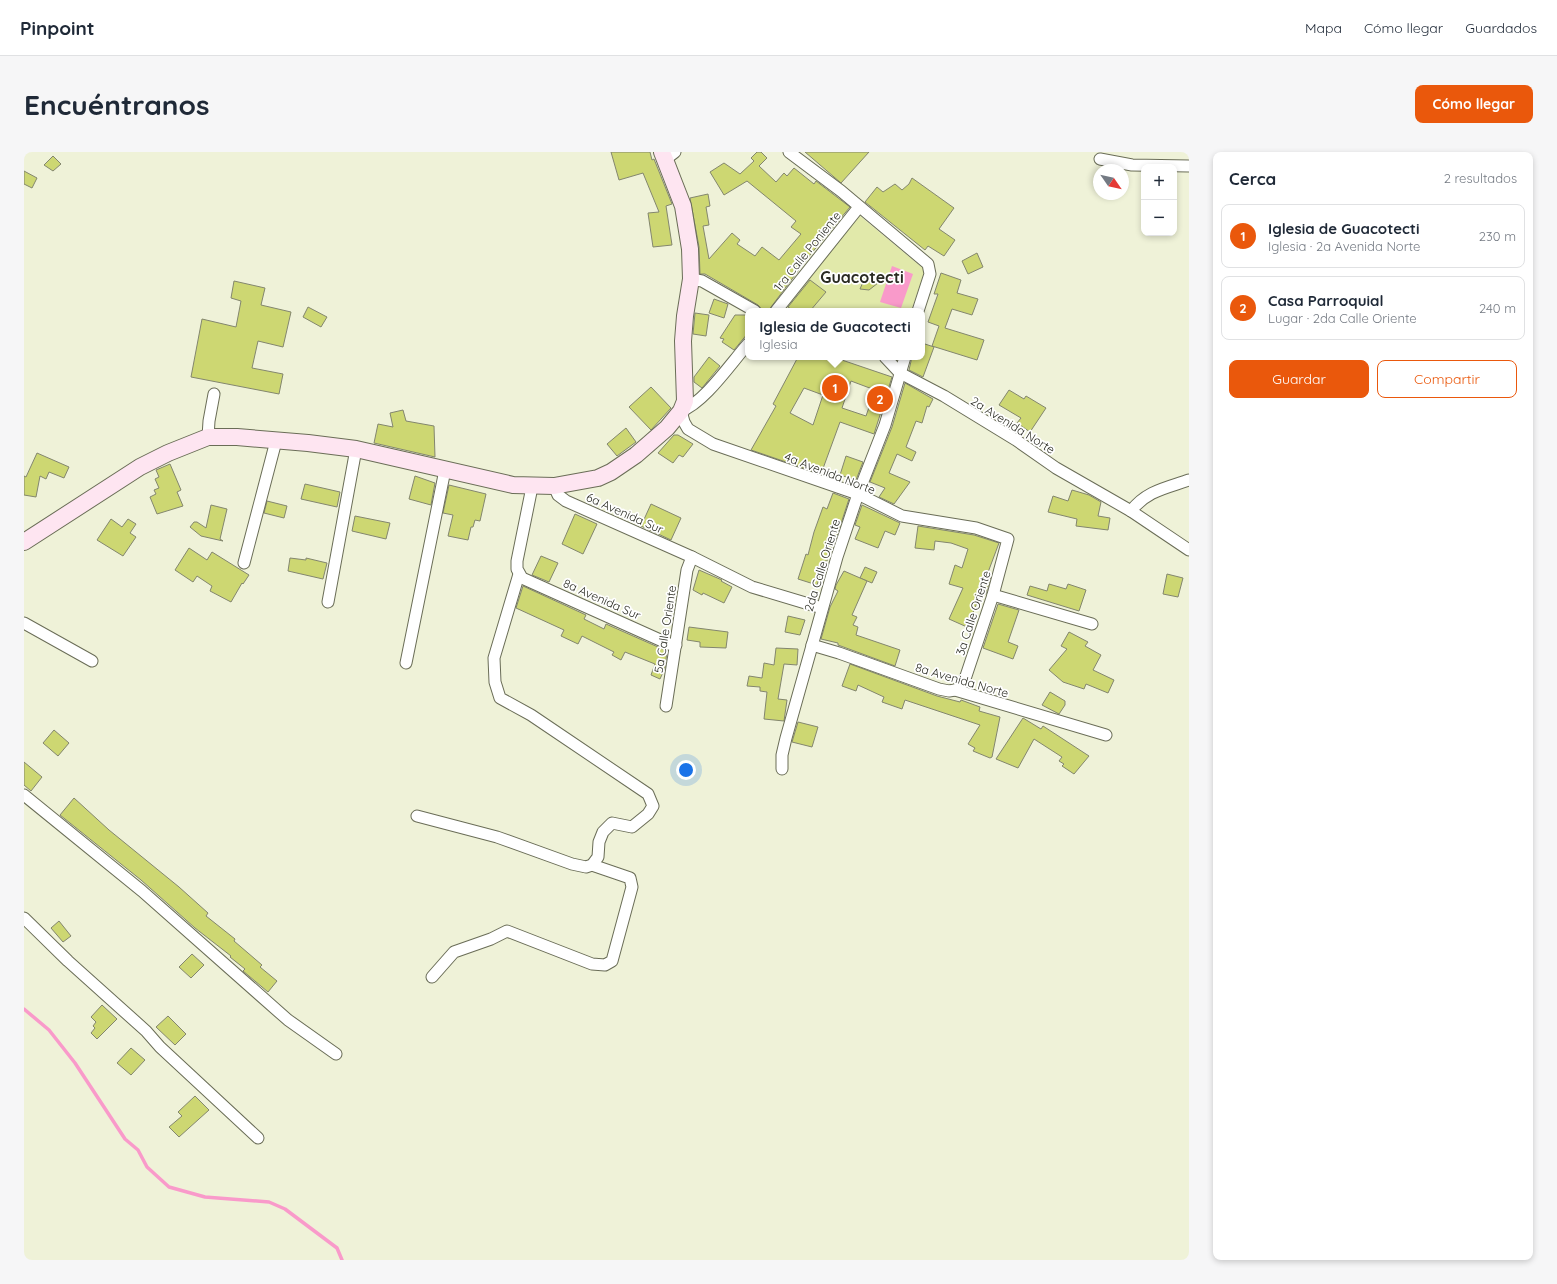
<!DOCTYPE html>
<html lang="es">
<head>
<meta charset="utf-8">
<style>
	body { margin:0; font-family:Quicksand,sans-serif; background:#f6f6f7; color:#1f2937 }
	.controls { position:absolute; right:12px; top:12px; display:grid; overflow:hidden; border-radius:8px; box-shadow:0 2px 6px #0003 }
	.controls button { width:36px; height:36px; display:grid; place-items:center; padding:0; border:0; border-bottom:1px solid #e0e1e3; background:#fff; color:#1f2937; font:20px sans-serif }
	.compass { position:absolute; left:1069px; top:12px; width:36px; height:36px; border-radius:50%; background:#fff; box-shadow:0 2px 6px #0003; rotate:124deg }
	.you { position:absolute; left:662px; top:618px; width:14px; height:14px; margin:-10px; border:3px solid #fff; border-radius:50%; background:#1a73e8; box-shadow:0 0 0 6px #1a73e833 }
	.badge { display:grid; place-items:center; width:26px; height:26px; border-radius:50%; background:#ea580c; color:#fff; font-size:13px; font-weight:700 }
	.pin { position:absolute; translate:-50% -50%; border:2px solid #fff; box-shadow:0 1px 4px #0006 }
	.popup { position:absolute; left:721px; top:156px; width:180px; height:52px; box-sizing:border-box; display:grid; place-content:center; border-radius:8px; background:#fff; filter:drop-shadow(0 1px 3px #0005); font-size:13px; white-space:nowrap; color:#747a83 }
	.popup b { font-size:15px; color:#1f2937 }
	.popup::after { content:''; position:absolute; left:50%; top:100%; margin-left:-8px; border:8px solid transparent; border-top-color:#fff }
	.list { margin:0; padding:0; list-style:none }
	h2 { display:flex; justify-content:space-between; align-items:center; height:52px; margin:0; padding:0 16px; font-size:17px }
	h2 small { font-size:13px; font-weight:400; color:#747a83 }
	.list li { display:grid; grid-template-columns:26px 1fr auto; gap:12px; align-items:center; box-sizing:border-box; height:64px; margin:0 8px 8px; padding:0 8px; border:1px solid #e0e1e3; border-radius:8px }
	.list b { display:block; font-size:15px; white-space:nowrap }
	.list p { margin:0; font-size:13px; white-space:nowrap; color:#747a83 }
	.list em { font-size:13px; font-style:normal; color:#747a83 }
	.actions { display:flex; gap:8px; padding:12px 16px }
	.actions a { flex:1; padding:9px 0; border:1px solid #ea580c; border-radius:8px; text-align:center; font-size:14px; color:#ea580c }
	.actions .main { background:#ea580c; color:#fff }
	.map { position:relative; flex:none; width:1165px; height:1108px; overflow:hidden; border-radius:8px }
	header { display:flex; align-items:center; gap:24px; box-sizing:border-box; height:56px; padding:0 20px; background:#fff; border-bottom:1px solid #e0e1e3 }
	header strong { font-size:19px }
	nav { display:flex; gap:22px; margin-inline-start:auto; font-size:14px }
	.intro { display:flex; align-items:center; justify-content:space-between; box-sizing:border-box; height:96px; padding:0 24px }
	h1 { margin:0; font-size:28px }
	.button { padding:10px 18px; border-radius:8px; background:#ea580c; color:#fff; font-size:14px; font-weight:700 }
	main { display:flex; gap:24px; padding:0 24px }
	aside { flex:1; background:#fff; border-radius:8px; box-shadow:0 2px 6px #0003 }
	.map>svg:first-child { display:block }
	.green { fill:#e1e9aa }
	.water { fill:#f99aca }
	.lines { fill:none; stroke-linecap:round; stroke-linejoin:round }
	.stream { stroke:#f99aca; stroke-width:3.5 }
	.building { fill:#cdd772; stroke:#83866e; fill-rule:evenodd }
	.street-casing { stroke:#6a6d57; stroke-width:13 }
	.secondary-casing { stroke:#6a6d57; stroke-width:18 }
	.street { stroke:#fff; stroke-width:11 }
	.secondary { stroke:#fee5f1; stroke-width:16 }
	.labels { text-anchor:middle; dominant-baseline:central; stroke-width:3.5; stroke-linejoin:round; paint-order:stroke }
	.street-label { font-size:12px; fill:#292a21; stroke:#fff }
	.district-label { font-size:16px; font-weight:bold; fill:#292a21; stroke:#fff }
</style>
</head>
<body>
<header>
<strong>Pinpoint</strong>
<nav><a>Mapa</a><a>Cómo llegar</a><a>Guardados</a></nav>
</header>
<div class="intro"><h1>Encuéntranos</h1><a class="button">Cómo llegar</a></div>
<main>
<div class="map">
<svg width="1165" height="1108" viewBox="0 0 1165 1108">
	<rect width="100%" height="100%" fill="#eff2d8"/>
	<path class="green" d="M836,64L901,118L887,159H760L761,154Z"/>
	<path class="water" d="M868,114L889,122L877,156L856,150Z"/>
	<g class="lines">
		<path class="stream" d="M0,857L25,878L51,911L101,987L114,998L123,1015L145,1035L181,1045L245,1050L261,1057L313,1096L318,1108"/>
	</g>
	<g class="building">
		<path d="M587,0H626L628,8L630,7L648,52L642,54L648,93L629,95L624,61L635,60L619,21L595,28Z"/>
		<path d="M733,0H737L743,6L735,14L752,30L760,21L763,24L770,16L790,32L792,29L826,55L786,103L744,159H739L734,153L681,122H676L675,95L666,46L684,42L686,54L682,55L685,73L679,74L685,107L708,81L716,88L713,92L731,104L738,95L755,108L777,82L767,75L772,69L723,29L700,43L686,20L700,11L716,22L730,9L727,6Z"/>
		<path d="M781,0H845L817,31Z"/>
		<path d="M29,4L37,12L29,19L20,13Z"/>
		<path d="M0,19L13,26L8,36L0,32Z"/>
		<path d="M888,26L930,56L915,77L931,88L920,104L904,94L901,98L841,50L853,35L859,40L871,32L878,38L885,32Z"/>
		<path d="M953,101L959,115L944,122L938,109Z"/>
		<path d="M917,121L937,128L933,141L954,147L948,163L928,157L921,176L960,188L953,208L908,194L915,174L904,170L914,142H910Z"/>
		<path d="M786,128L802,140L786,159H770L764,155Z"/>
		<path d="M210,129L241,136L237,153L267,160L259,195L234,189L228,216L259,222L255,242L167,225L178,167L212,175L217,149L207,146Z"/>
		<path d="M842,129L854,131L845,138L836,137L839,130Z"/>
		<path d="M690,147L704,152L700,166L685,161Z"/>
		<path d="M284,155L303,165L297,175L279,165Z"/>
		<path d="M671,161L685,163L682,184L669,182Z"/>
		<path d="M711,163H724V181L710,198L698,190L700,187L696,186Z"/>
		<path d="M898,191L910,195L899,225L885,218L888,205H898Z"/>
		<path d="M685,205L696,214L678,236L670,230V225Z"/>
		<path d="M774,205H809L868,225L850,282L816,270L797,322L727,298L752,254L749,252ZM827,229L851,238L842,264L818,256ZM780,236L799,243L789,273L766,261Z"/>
		<path d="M881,231L909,247L905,255L903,254L898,271L892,269L882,295L892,300L888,309L873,302L865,321L886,330L870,352L855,345L861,336L846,330L868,275Z"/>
		<path d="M627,235L647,256L627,278L605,255Z"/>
		<path d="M985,238L1000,247L1002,244L1022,256L1006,280L993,271L997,266L975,253Z"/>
		<path d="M379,258L382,269L410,274L411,305L350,291L354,272L369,275L366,261Z"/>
		<path d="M602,276L612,290L593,304L583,292Z"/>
		<path d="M650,283H654L669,292L659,305L655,303L649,311L634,301Z"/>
		<path d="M13,301L45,315L40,326L25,320L22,327L16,324L12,345L0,343V324L2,325Z"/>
		<path d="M822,304L839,310L832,328L816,323Z"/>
		<path d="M146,312L157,338L153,340L159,354L133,362L126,345L132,342L130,338L135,336L131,327L135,325L132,318Z"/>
		<path d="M391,324L411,331L407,353L385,347Z"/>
		<path d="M281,332L316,340L313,355L277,347Z"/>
		<path d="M425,333L462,342L456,369L451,368L449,375H447L444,388L424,384L429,363L419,361Z"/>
		<path d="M1048,338L1065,343L1077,350L1074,364L1086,366L1084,378L1052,374L1053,367L1024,360L1029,344L1044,349Z"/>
		<path d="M809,341L825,347L812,387H810L803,409H801L793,433L774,427L782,402L784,403L790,380L799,355L803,357Z"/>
		<path d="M243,349L263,354L260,366L240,361Z"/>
		<path d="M627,352L657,366L647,388L617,374Z"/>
		<path d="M187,353L203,357L196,387L199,389L177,384L166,375L170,370H173L182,376Z"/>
		<path d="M838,353L876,371L871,383L861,379L854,396L831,387L836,375L831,373Z"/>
		<path d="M551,362L573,372L559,402L538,392Z"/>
		<path d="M331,364L366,371L362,387L328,379Z"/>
		<path d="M87,367L98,375L104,367L112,372L106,381L112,385L99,404L73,388Z"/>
		<path d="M894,374L950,383L975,391L963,423L967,424L962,442L957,441L943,475L925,467L939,436L925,432L931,413L938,416L944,397L927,391L911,389L910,398L891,396Z"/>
		<path d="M165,396L183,408L188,400L225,423L219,432L218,431L207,450L186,439L188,434L173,424L169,430L151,418Z"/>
		<path d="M517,404L534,411L525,430L508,423Z"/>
		<path d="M266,406L282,408V406L303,411L299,427L264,419Z"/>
		<path d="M841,415L853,420L848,431L836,426Z"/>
		<path d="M675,418L698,428L697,429L708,435L700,451L679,441L678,443L669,438Z"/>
		<path d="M820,419L843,429L828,463L833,465L829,473L834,475L832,483L876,498L871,514L814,493V491L797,487L806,455L814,439L811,437L812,433Z"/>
		<path d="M1143,422L1159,426L1154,445L1139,442Z"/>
		<path d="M1025,432L1042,437L1044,432L1062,438L1055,459L1003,443L1006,434L1023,439Z"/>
		<path d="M499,434L562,463L560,467L580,477L582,472L643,499L641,516L636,527L627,523L631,512L601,500L597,508L588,503L590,500L558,484L554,492L537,484L540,478L492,456Z"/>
		<path d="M974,452L995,458L984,490L994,494L989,507L959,496Z"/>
		<path d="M764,464L781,468L776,483L761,480Z"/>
		<path d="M665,475L704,480L702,496L676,495V490L663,488Z"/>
		<path d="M1045,480L1064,490L1061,494L1077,503L1069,518L1090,528L1084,541L1062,532L1060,537L1039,530L1025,518L1043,497L1037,494Z"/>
		<path d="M752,496L774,497L773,513L760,512L754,547L763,548L760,569L740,567L743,540L736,539V535L723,534L725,524L738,526L740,511L750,513Z"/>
		<path d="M826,512L913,544L936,550L937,548L956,555L955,559L976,565L968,605L966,606L949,599L951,596L944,592L956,573L881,548L878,557L858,550L860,545L834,533L832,539L818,534Z"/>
		<path d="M1026,540L1041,549V553L1035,562L1018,553Z"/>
		<path d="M999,566L1017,577L1019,574L1065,604L1050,622L1038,614L1040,612L1035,609L1038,605L1010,587L994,616L972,607Z"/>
		<path d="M774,570L794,575L788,595L768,590Z"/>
		<path d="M30,578L45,591L34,604L19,591Z"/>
		<path d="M0,610L18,625L7,639L0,633Z"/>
		<path d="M50,646L85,678L155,735L184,761L182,764L211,787L210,789L238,813L236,815L253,829L244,840L219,819L221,817L206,805L207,804L171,776L117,728L36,663Z"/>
		<path d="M35,769L47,784L39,790L27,776Z"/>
		<path d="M168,802L180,813L167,826L155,815Z"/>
		<path d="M78,853L93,867L73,887L67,881L71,876L69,874L72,870L67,865Z"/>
		<path d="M144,864L162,882L151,893L132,875Z"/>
		<path d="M107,896L121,908L107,923L93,911Z"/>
		<path d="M171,944L185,958L155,985L145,975L158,964L154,960Z"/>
	</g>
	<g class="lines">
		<defs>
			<g id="street">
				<path d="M765,0L817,39L904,112L906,122L894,159"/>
				<path d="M642,7L651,0"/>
				<path d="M1076,7L1108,13L1165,14"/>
				<path d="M667,127L678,129L731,159"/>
				<path d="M752,159L835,55"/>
				<path d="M724,192C707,211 680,251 657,259L660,270L664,277L689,292L834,342L878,364L952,376L984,387L969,443L942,524L936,536L931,538"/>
				<path d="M861,205L876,221L920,244L992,288L1032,316L1107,359L1165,398"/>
				<path d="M184,285L185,269L190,242"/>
				<path d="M530,334L534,343L542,349L668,405L728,435L798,456"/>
				<path d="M508,335L493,409V417L498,426L645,492L652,493"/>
				<path d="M1107,359C1122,339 1142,336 1165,328"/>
				<path d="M220,411L252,289"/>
				<path d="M969,443L1068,472"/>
				<path d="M304,450L332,297"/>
				<path d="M0,471L68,509"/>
				<path d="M788,493L815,501L915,537L925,539L931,538L1082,583"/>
				<path d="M382,511L421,318"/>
				<path d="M642,554L663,418L668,405"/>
				<path d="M758,617V603L762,586L813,405L834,342L861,273L881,205"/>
				<path d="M0,643L118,739L264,868L312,902"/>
				<path d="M393,664L473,685L548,712L562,715L568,713L574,705L575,690L579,680L588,671L608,675L624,662L629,654L624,642L507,563L476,546L471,530L470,506L495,422"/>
				<path d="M0,766L44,809L122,879L136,895L234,986"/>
				<path d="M408,825L430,800L467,787L483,779L568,812L581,813L588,809L608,735L606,726L568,713"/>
			</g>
			<path id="secondary" d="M0,390L116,315L144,301L184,285H213L284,291L332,297L489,333L530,334L574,326L587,320L612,303L643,276L657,259L661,249L659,189L661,164L667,127L666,97L659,54L638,0"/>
		</defs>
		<use href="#street" class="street-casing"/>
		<use href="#secondary" class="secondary-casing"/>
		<use href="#street" class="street"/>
		<use href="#secondary" class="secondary"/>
	</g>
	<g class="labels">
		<g class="street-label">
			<text transform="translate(783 99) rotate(-51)">1ra Calle Poniente</text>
			<text transform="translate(989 273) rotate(32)">2a Avenida Norte</text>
			<text transform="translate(806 321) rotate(21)">4a Avenida Norte</text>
			<text transform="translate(601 361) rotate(24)">6a Avenida Sur</text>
			<text transform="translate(798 413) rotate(-73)">2da Calle Oriente</text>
			<text transform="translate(578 447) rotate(24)">8a Avenida Sur</text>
			<text transform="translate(949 461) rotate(-72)">3a Calle Oriente</text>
			<text transform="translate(641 477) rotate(-81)">5a Calle Oriente</text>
			<text transform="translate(938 528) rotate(16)">8a Avenida Norte</text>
		</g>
		<g class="district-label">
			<text x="838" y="125">Guacotecti</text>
		</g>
	</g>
</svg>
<div class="controls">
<button>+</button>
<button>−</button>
</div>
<svg class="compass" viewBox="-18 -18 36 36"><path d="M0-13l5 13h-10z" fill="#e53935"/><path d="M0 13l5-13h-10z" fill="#747a83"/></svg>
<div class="you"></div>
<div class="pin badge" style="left:811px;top:236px">1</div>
<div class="popup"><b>Iglesia de Guacotecti</b>Iglesia</div>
<div class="pin badge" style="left:856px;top:247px">2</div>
</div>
<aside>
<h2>Cerca<small>2 resultados</small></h2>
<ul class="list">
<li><span class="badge">1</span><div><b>Iglesia de Guacotecti</b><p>Iglesia · 2a Avenida Norte</p></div><em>230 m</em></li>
<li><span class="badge">2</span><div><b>Casa Parroquial</b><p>Lugar · 2da Calle Oriente</p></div><em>240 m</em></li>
</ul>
<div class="actions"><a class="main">Guardar</a><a>Compartir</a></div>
</aside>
</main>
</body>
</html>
